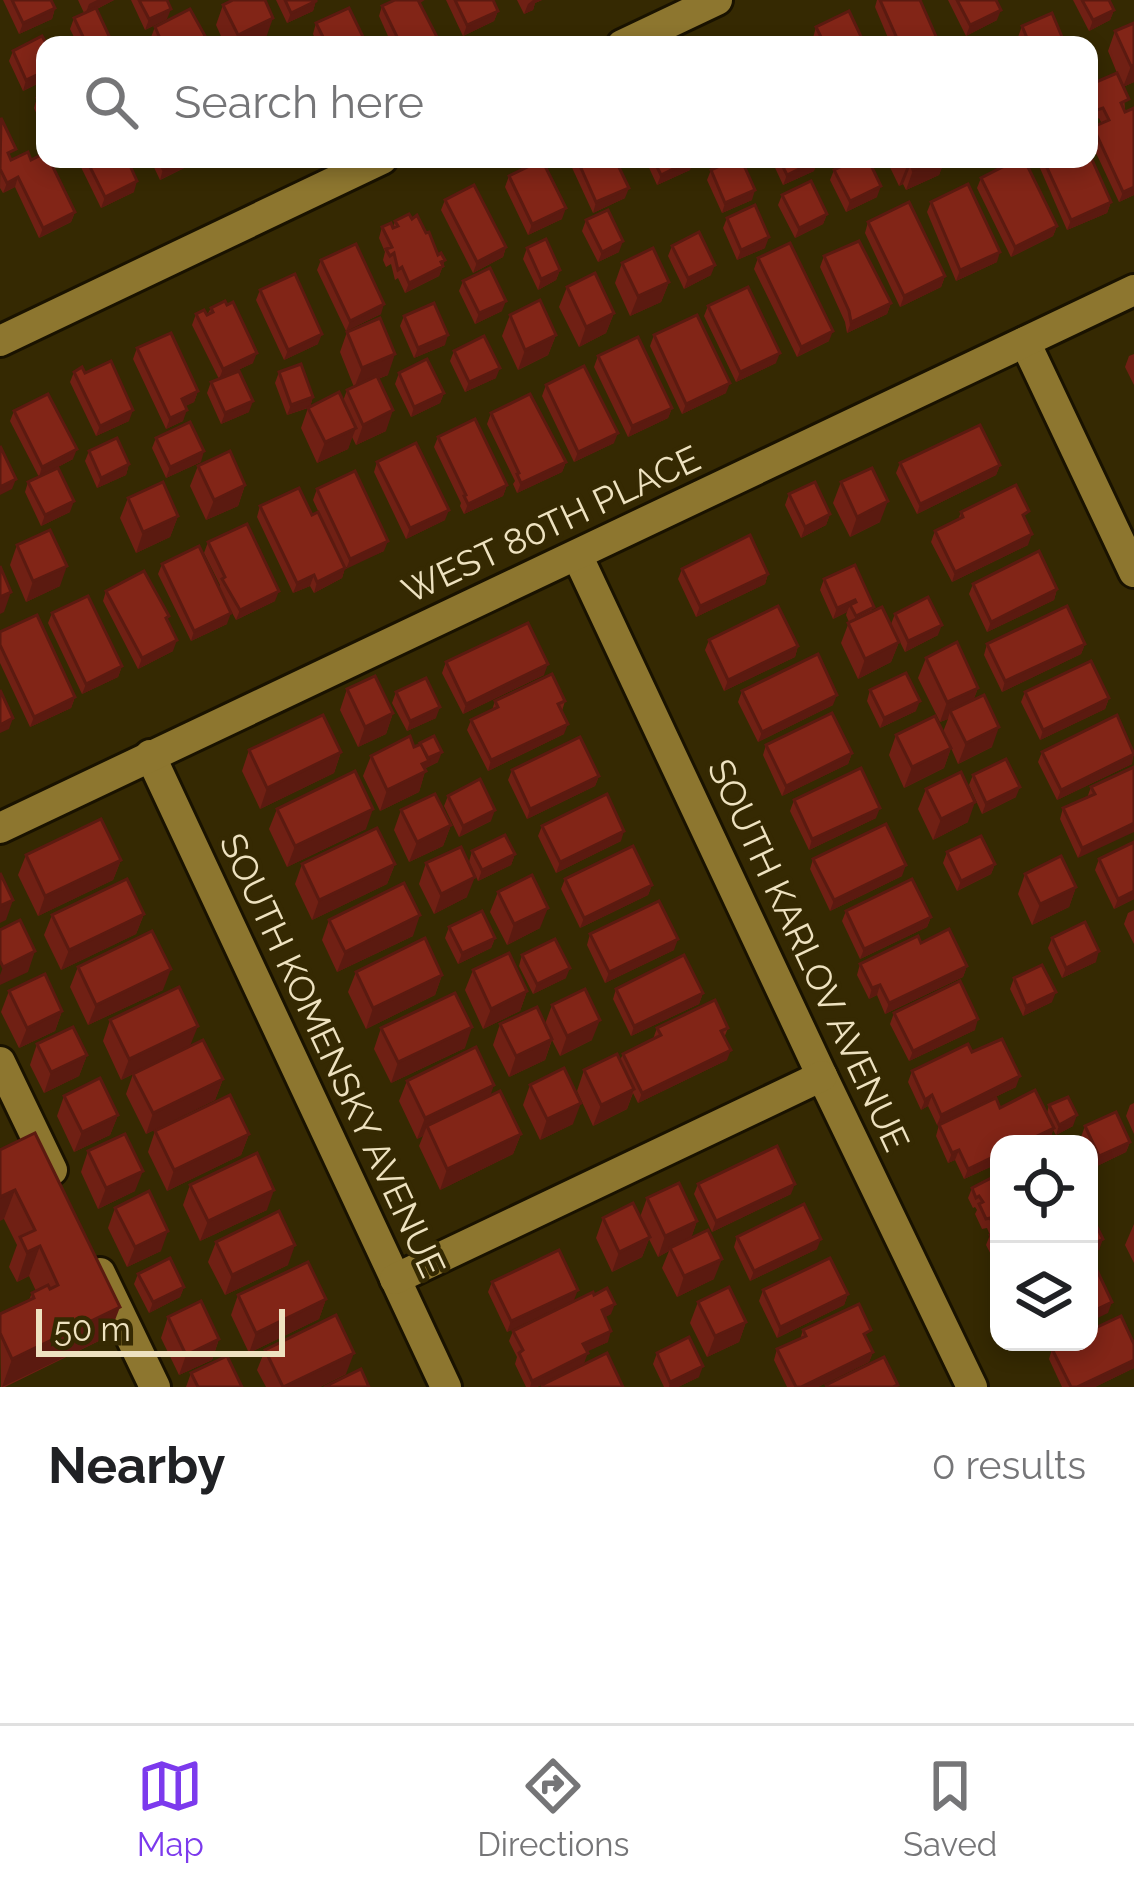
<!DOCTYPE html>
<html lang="en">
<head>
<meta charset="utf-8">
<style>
	body { margin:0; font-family:Raleway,sans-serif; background:#f2f2f2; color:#202124 }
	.controls { position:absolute; right:36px; bottom:36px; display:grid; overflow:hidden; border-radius:24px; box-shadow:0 6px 18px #0003 }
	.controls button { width:108px; height:108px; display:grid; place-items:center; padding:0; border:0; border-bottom:3px solid #e0e0e0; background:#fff; color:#202124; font:60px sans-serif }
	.scale { position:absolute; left:36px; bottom:30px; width:249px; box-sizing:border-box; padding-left:12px; border:6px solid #eee2c0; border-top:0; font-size:33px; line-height:42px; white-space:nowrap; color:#eee2c0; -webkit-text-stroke:9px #352902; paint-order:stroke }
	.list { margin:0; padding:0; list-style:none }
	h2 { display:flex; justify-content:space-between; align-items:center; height:156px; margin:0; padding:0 48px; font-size:51px }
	h2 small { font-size:39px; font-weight:400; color:#757577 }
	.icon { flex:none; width:66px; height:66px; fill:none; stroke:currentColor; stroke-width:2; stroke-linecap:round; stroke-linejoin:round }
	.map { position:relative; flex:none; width:1134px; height:1387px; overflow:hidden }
	.search { position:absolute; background:#fff; box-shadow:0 6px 18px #0003; left:36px; right:36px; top:36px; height:132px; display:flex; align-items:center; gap:30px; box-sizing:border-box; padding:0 42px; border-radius:24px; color:#757577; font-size:45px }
	.sheet { height:336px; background:#fff }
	nav { display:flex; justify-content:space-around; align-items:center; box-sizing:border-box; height:168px; border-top:3px solid #e0e0e0; background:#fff; font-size:33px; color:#757577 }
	nav a { display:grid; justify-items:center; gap:6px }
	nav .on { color:#7c3aed }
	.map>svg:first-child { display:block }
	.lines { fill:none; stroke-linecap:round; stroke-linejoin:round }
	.minor-casing { stroke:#191200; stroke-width:36 }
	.minor { stroke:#8d762f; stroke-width:30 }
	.wall { fill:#702014 }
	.shaded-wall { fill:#5b1a10 }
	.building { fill:#822517; stroke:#5b1a10; stroke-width:3 }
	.labels { text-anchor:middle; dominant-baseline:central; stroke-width:9; stroke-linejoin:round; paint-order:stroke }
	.street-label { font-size:36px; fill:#eee2c0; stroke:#352902 }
</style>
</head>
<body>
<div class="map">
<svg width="1134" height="1387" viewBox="0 0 1134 1387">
	<rect width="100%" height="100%" fill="#352902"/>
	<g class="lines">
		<defs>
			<g id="minor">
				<path d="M622,45L717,0"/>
				<path d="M0,341L382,159"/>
				<path d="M1025,342L1134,572"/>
				<path d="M577,555L822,1076L972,1387"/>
				<path d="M150,755L446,1387"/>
				<path d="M0,828L1134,290"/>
				<path d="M0,1062L52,1170"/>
				<path d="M100,1273L155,1387"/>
				<path d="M395,1279L822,1076"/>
			</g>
		</defs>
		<use href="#minor" class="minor-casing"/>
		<use href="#minor" class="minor"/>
	</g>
	<g class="wall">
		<path d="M3,0H51L55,8L52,19L19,34Z"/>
		<path d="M78,0H114L97,9L107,45H78L70,29L74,18L84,13Z"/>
		<path d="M131,0H167V19L145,30Z"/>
		<path d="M276,0H316L313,11L287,23Z"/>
		<path d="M446,0H493L498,11L494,21L463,36Z"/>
		<path d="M517,0H542L535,3L533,10L524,14Z"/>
		<path d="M877,0H920L938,41L937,45H891L875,7Z"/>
		<path d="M948,0H996L997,20L966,36Z"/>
		<path d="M1073,0H1109L1114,10L1110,20L1089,31Z"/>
		<path d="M223,5L266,38L251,45H225L216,25Z"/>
		<path d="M382,6H421L438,39L436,45H392L379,16Z"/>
		<path d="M316,23L367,45H318L313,34Z"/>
		<path d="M1134,23V82L1123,87L1125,109L1124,110L1134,195L1119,202L1089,138L1093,127L1102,124L1099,118L1094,121L1089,111V85L1117,73L1108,51L1115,31Z"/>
		<path d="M1022,26L1065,45H1022L1018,37Z"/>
		<path d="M155,27L209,45H148Z"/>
		<path d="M816,27L865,45H816L813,38Z"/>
		<path d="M45,45V80L23,91L9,61L13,51Z"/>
		<path d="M45,94V133L34,108L37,98Z"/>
		<path d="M1,118L11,160H31L75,212L71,222L39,238L15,187L3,193L0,188Z"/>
		<path d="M77,159H127L134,192L101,208Z"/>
		<path d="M150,159H195L194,163L160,180Z"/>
		<path d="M568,159H615L625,198L593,213Z"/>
		<path d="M645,159H693L690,170L657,185Z"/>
		<path d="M771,159H817L814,171L783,185Z"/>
		<path d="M886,159H945L939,175L906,190L903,184L899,186Z"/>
		<path d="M1036,159H1089L1111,202L1107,213L1067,230Z"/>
		<path d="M711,170L752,200L722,213L707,180Z"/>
		<path d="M834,170L877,197L846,212L830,180Z"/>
		<path d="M509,176L562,219L528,235L505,187Z"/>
		<path d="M981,178L1057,226L1053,236L1011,257L977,188Z"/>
		<path d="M782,195L827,214L823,224L795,238L778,205Z"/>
		<path d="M445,200L506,247L503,257L473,273L441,210Z"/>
		<path d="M931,202L997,262L956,281L927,212Z"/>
		<path d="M727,218L765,248L737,260L723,228Z"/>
		<path d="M586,220L619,252L598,262L582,231Z"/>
		<path d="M395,221L445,260L439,276L405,293L398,278L395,280L391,264L386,267L383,260L385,252L379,238L382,227H393Z"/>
		<path d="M868,222L945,276L941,287L900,307L865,233Z"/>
		<path d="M672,246L711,275L684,289L668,256Z"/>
		<path d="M527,248L560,270L556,280L538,290L523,259Z"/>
		<path d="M824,256L891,303L887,314L847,333L845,322L820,267Z"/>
		<path d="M758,258L829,341L797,357L754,269Z"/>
		<path d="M321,260L381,314L346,331L317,270Z"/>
		<path d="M622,263L669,282L661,302L630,316L615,283Z"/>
		<path d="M463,281L502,311L475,324L459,291Z"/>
		<path d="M567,287L614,313L606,333L579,347L559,307Z"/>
		<path d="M260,290L318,344L284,360L256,300Z"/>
		<path d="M708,306L776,363L736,382L704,316Z"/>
		<path d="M211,308L253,363L221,378L249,412L221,424L207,393L211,382L219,379L192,325L196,314L207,315Z"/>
		<path d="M510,315L556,335L548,355L518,370L502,336Z"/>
		<path d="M404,316L445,345L414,358L400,326Z"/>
		<path d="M347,332L388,375L378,379L386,431L356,445L352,437L348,449L317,463L301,428L308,408L287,415L275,383L279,372L313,397L310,407L343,401L347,390L354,387L340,352Z"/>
		<path d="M654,335L726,393L682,414L650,346Z"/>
		<path d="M137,348L198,391L194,402L185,406L183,421L166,429L133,359Z"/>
		<path d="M454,351L496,378L465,392L450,361Z"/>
		<path d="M1134,354V385L1125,367L1129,356Z"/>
		<path d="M598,356L672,408L668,418L628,437L594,367Z"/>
		<path d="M74,372L85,373L129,421L96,436L70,382Z"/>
		<path d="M399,373L444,393L440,403L411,417L395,384Z"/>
		<path d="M546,385L614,443L574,462L542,396Z"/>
		<path d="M14,411L73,459L39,477L10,421Z"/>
		<path d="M491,413L566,462L562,472L517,493L513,484L515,481L487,424Z"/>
		<path d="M438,437L507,485L503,496L464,514L460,506L461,503L434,447Z"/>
		<path d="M156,438L201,462L166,478L152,448Z"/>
		<path d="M89,451L129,464L126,475L97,488L85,461Z"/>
		<path d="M377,462L445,520L406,539L374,472Z"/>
		<path d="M900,463L1000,465L996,475L917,514L896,473Z"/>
		<path d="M198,466L245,485L238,506L206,520L190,486Z"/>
		<path d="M28,482L70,512L41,526L25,492Z"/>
		<path d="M841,482L880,522L850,537L833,503Z"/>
		<path d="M317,489L384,551L345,568L342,578L314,593L310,586L293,593L257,517L260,506L312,515L335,547L313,500Z"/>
		<path d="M789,494L830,514L826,525L801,538L785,505Z"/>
		<path d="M128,498L178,516L170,537L136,553L120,518Z"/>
		<path d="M961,512L1025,520L1028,545L952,582L931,542L935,531L958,520Z"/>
		<path d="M208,542L275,601L236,620L225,600L227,624L191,641L158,574L162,564L219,588L220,585L204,553Z"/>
		<path d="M17,545L60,586L26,602L10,565Z"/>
		<path d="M682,569L768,574L765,584L696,617L678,579Z"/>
		<path d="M824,579L873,611L899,642L891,662L858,679L841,643L849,622L846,615L847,612L833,619L820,590Z"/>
		<path d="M973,584L1057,589L1054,600L987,632L969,594Z"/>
		<path d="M106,591L169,616L167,621L173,651L138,669L103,601Z"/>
		<path d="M52,613L122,666L118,677L82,694L48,623Z"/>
		<path d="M895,614L938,635L905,652L891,624Z"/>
		<path d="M0,632L75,697L71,708L30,727L0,663Z"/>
		<path d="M709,640L798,646L795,657L724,691L705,650Z"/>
		<path d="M987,644H1085L1081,654L1002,692L984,655Z"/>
		<path d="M926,658L978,688L973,701L992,747L958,764L951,748L944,768L904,788L889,755L896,735L943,732L948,719L940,722L918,678Z"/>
		<path d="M446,662L544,675L463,714L442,673Z"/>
		<path d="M347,689L393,713L386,734L358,747L340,710Z"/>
		<path d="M870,690L916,711L880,728L867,701Z"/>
		<path d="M742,691L833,705L758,742L738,702Z"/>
		<path d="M396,692L436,718L407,731L392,703Z"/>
		<path d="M1025,692L1109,698L1105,709L1040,740L1021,702Z"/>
		<path d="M495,701H565L562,711L564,734L488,771L467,730L471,720L492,710Z"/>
		<path d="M766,745L852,753L848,764L782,796L763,755Z"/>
		<path d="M414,747L438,762L426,768L419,792L380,811L363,776L371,756Z"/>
		<path d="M249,750L341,752L334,773L260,809L242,771Z"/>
		<path d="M1042,752L1132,764L1057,800L1038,762Z"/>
		<path d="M1134,767L1078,858L1060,819L1063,808L1087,798L1091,787Z"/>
		<path d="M512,770L599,776L595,786L527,819L508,780Z"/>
		<path d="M973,775L1016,797L982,814L969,785Z"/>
		<path d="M926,789L968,822L933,840L918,809Z"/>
		<path d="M448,796L491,821L459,837L444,806Z"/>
		<path d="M794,800L876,818L809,850L790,811Z"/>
		<path d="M277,809L366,829L287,867L269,829Z"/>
		<path d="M401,810L451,825L443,846L409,862L394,830Z"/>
		<path d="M542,826L621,841L556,873L538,836Z"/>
		<path d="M472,851L515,854L511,865L478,881L469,862Z"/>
		<path d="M947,852L995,864L991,874L957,891L943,863Z"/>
		<path d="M26,855L121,860L113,880L38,916L18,875Z"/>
		<path d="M813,859L902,876L830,911L810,869Z"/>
		<path d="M1099,859L1134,899L1114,909L1095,870Z"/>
		<path d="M426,863L467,897L434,914L419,884Z"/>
		<path d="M302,864H395L387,884L312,920L295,884Z"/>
		<path d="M1025,874L1076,887L1069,907L1032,925L1018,894Z"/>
		<path d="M565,879L652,885L648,895L580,928L561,889Z"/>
		<path d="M498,892L540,928L507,945L490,912Z"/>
		<path d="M1134,910V944L1124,924L1128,913Z"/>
		<path d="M846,911L931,917L927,927L860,959L842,921Z"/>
		<path d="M144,914L136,934L61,970L44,935L52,915Z"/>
		<path d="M329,920L413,936L337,972L322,940Z"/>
		<path d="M449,927L495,938L491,948L458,964L445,938Z"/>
		<path d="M590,934L674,950L605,983L587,945Z"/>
		<path d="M1052,938L1096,962L1062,978L1048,948Z"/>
		<path d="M921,943L967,966L963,977L885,1014L877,995L869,999L857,975L860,964Z"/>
		<path d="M522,955L566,978L533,994L519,966Z"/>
		<path d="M78,967L163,990L88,1025L70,987Z"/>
		<path d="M473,970L527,991L520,1011L483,1029L465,990Z"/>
		<path d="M356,972L442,975L435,995L366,1029L348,992Z"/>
		<path d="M1014,978L1052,1002L1023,1016L1010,989Z"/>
		<path d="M616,989L703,993L699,1004L631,1036L613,999Z"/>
		<path d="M9,991L62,1011L55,1031L19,1048L1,1012Z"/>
		<path d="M552,1005L592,1040L560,1056L552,1040L545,1060L509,1077L493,1045L500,1024H545Z"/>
		<path d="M894,1013L975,1030L909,1061L890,1024Z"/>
		<path d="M110,1020L190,1046L223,1079L215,1100L146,1134L126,1094L133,1074L162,1060L121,1080L103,1041Z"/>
		<path d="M381,1028L465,1048L391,1083L374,1049Z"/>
		<path d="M657,1028H728L724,1038L727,1060L638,1103L633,1093L627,1109L593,1126L577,1091L584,1070L620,1060L623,1054L653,1039Z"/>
		<path d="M37,1044L87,1055L79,1076L44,1093L30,1065Z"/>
		<path d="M972,1052L1016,1087L937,1125L928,1106L921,1110L908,1082L912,1071Z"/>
		<path d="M407,1081L490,1095L521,1134L513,1154L440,1190L419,1146L423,1136L417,1139L399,1101Z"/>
		<path d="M530,1085L573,1124L540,1140L523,1105Z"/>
		<path d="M64,1096L118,1115L110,1135L74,1152L57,1116Z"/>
		<path d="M1134,1103V1134L1126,1116L1130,1105Z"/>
		<path d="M1049,1105L1073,1126L1056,1135L1053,1130L1050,1139L999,1144V1163L964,1179L955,1160L948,1163L936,1136L939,1125L1000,1108L1047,1113Z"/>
		<path d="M1085,1126L1130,1142L1126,1152L1095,1167L1089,1154V1144H1085L1081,1137Z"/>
		<path d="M155,1131L249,1134L241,1155L167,1191L148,1152Z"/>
		<path d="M0,1150L109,1336L5,1387H1L0,1314L29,1300L32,1293L36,1291L29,1276L17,1282L9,1267L17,1245L4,1219Z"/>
		<path d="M88,1151L135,1191L98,1209L81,1172Z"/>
		<path d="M999,1174V1270L986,1245L990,1235L987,1228L982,1229L975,1214L977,1210L975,1207L973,1208L968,1198L972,1188Z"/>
		<path d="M698,1184L791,1194L712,1232L694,1194Z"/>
		<path d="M190,1185L267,1210L200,1241L183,1205Z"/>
		<path d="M647,1198L697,1221L691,1238L714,1279L677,1297L662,1268L669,1251L658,1257L649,1239L642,1257L612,1272L596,1238L603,1218L640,1217Z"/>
		<path d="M115,1208L161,1251L127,1267L108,1228Z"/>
		<path d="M1134,1224V1263L1125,1245Z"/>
		<path d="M737,1237L817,1249L750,1281L734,1247Z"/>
		<path d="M216,1242L288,1265L225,1295L208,1262Z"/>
		<path d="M138,1274L184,1287L180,1297L149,1313L134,1284Z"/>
		<path d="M492,1282L574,1300L507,1332L488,1292Z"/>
		<path d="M763,1290L848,1294L844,1305L777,1338L759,1301Z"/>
		<path d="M238,1295L326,1299L319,1319L249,1353L231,1315Z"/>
		<path d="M698,1302L746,1322L739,1342L707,1357L690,1323Z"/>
		<path d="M611,1314L605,1317L608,1342L587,1351L584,1363L537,1387H526L515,1364L517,1357L509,1341L513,1331Z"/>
		<path d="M168,1317L219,1339L212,1360L179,1375L161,1338Z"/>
		<path d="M803,1330L867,1341L873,1352L869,1362L818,1387H787L774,1360L777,1349L800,1339Z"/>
		<path d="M1134,1344V1368L1095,1387H1062L1049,1359L1052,1349Z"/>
		<path d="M265,1350L346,1374L320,1387H266L257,1370Z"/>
		<path d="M657,1353L699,1377L678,1387H664L653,1364Z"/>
		<path d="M191,1373L242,1387H186Z"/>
	</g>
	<g class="shaded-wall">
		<path d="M97,0H114L85,15L89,4Z"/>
		<path d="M533,0H542L535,3L533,10L524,14L528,4Z"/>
		<path d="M316,1L313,11L287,23L291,13Z"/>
		<path d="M55,8L52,19L19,34L23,23Z"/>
		<path d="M171,9L167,19L145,30L149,19Z"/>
		<path d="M1001,10L997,20L966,36L970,25Z"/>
		<path d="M1114,10L1110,20L1089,31L1093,20Z"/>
		<path d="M498,11L494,21L463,36L467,25Z"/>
		<path d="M273,18L266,38L251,45H234L238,35Z"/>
		<path d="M1134,65V82L1123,87L1131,66Z"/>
		<path d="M45,71V80L23,91L26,80Z"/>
		<path d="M185,159H195L194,163L160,180L163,169Z"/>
		<path d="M693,159L690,170L657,185L661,175Z"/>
		<path d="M936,159H945L939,175L906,190L913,170Z"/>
		<path d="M817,160L814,171L783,185L787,175Z"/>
		<path d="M911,164L903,184L899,186L907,166Z"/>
		<path d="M18,177L15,187L3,193L7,183Z"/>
		<path d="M137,181L134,192L101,208L105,197Z"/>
		<path d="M881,186L877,197L846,212L850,201Z"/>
		<path d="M1134,187V195L1119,202L1123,192Z"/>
		<path d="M629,188L625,198L593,213L596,202Z"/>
		<path d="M755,190L752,200L722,213L725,203Z"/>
		<path d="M1111,202L1107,213L1067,230L1071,220Z"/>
		<path d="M566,208L562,219L528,235L532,224Z"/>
		<path d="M75,212L71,222L39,238L43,228Z"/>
		<path d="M827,214L823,224L795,238L799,228Z"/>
		<path d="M1057,226L1053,236L1011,257L1015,247Z"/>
		<path d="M769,237L765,248L737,260L741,250Z"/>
		<path d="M623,241L619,252L598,262L602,252Z"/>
		<path d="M506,247L503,257L473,273L477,262Z"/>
		<path d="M1000,252L997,262L956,281L960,270Z"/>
		<path d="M445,260L439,276L405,293L409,283Z"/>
		<path d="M715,265L711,275L684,289L688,278Z"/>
		<path d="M560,270L556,280L538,290L541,279Z"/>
		<path d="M945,276L941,287L900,307L904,296Z"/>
		<path d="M669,282L661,302L630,316L638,296Z"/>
		<path d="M506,301L502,311L475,324L479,313Z"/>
		<path d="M891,303L887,314L847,333L851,322Z"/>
		<path d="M384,304L381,314L346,331L350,321Z"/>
		<path d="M614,313L606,333L579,347L586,327Z"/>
		<path d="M833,331L829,341L797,357L801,347Z"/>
		<path d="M322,334L318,344L284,360L288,350Z"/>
		<path d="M448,335L445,345L414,358L418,348Z"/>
		<path d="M556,335L548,355L518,370L525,350Z"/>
		<path d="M257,353L253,363L219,379L223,369Z"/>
		<path d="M780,353L776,363L736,382L740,372Z"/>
		<path d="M395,354L388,375L354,388L362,368Z"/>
		<path d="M500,368L496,378L465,392L469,382Z"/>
		<path d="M730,383L726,393L682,414L686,404Z"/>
		<path d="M198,391L194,402L178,410L182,399Z"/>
		<path d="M444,393L440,403L411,417L414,407Z"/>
		<path d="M313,397L310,407L287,415L291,405Z"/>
		<path d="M253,401L249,412L221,424L225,413Z"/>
		<path d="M672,408L668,418L628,437L632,426Z"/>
		<path d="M133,410L129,421L96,436L100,426Z"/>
		<path d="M187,410L183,421L166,429L170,418Z"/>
		<path d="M393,410L386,431L356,445L363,425Z"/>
		<path d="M356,428L348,449L317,463L325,442Z"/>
		<path d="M618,433L614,443L574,462L578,452Z"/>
		<path d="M77,449L73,459L39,477L42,467Z"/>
		<path d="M204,451L201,462L166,478L170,467Z"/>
		<path d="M566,462L562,472L517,493L521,483Z"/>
		<path d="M129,464L126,475L97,488L101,478Z"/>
		<path d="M1000,465L996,475L917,514L920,504Z"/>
		<path d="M16,479L12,489L0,495V487Z"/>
		<path d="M245,485L238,506L206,520L214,500Z"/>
		<path d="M507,485L503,496L464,514L468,504Z"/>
		<path d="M74,501L70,512L41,526L45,515Z"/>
		<path d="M888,501L880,522L850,537L857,517Z"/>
		<path d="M449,510L445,520L406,539L410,528Z"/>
		<path d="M830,514L826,525L801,538L805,527Z"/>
		<path d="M178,516L170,537L136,553L143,532Z"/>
		<path d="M1032,534L1028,545L952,582L955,572Z"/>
		<path d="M388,541L384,551L346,569L350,559Z"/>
		<path d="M67,566L60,586L26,602L33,581Z"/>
		<path d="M345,568L342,578L314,593L317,582Z"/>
		<path d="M768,574L765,584L696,617L700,606Z"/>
		<path d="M314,575L310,586L293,593L297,583Z"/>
		<path d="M1057,589L1054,600L987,632L991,622Z"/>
		<path d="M279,591L275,601L236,620L240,610Z"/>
		<path d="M11,592L4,612L0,614V597Z"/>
		<path d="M855,600L852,609L850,605L847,612L833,619L837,608Z"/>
		<path d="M231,613L227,624L191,641L194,631Z"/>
		<path d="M942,625L938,635L905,652L908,641Z"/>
		<path d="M177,640L173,651L138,669L142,658Z"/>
		<path d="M899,642L891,662L858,679L865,659Z"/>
		<path d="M1085,644L1081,654L1002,692L1005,681Z"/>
		<path d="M798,646L795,657L724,691L728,680Z"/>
		<path d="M548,664L544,675L463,714L466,704Z"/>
		<path d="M122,666L118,677L82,694L86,684Z"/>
		<path d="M978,688L970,708L950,711L948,719L940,722L947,702Z"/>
		<path d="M837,695L833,705L758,742L762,732Z"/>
		<path d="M75,697L71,708L30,727L34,717Z"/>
		<path d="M1109,698L1105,709L1040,740L1043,730Z"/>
		<path d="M920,701L916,711L880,728L884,718Z"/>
		<path d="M440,707L436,718L407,731L410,721Z"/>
		<path d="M393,713L386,734L358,747L365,727Z"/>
		<path d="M13,718L9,729L0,733V725Z"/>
		<path d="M568,724L564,734L488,771L491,760Z"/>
		<path d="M999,727L992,747L958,764L966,743Z"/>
		<path d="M951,748L944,768L904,788L912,767Z"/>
		<path d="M341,752L334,773L260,809L267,788Z"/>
		<path d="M442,752L438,762L426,768L419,792L380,811L387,790L428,759Z"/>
		<path d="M852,753L848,764L782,796L786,786Z"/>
		<path d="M1134,754L1132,764L1057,800L1061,790Z"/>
		<path d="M599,776L595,786L527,819L530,809Z"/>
		<path d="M1020,787L1016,797L982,814L986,803Z"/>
		<path d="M975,802L968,822L933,840L941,819Z"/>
		<path d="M880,808L876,818L809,850L812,839Z"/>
		<path d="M373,809L366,829L287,867L295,846Z"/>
		<path d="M495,810L491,821L459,837L463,826Z"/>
		<path d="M1134,823V832L1078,858L1082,848Z"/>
		<path d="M451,825L443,846L409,862L417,842Z"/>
		<path d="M624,831L621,841L556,873L560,862Z"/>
		<path d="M515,854L511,865L478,881L482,870Z"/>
		<path d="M121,860L113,880L38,916L45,896Z"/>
		<path d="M395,864L387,884L312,920L319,900Z"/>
		<path d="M995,864L991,874L957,891L961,881Z"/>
		<path d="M906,865L902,876L830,911L834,900Z"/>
		<path d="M475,877L467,897L434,914L441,894Z"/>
		<path d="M652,885L648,895L580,928L584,918Z"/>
		<path d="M1076,887L1069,907L1032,925L1040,904Z"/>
		<path d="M1134,891V899L1114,909L1118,899Z"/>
		<path d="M13,900L6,920L0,923V906Z"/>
		<path d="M548,908L540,928L507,945L514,924Z"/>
		<path d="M144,914L136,934L61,970L69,950Z"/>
		<path d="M420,915L413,936L337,972L345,952Z"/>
		<path d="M931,917L927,927L860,959L864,949Z"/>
		<path d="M495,938L491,948L458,964L462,953Z"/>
		<path d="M678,939L674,950L605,983L609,972Z"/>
		<path d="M35,951L28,972L0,985V975L3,967Z"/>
		<path d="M1099,951L1096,962L1062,978L1066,968Z"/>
		<path d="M967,966L963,977L885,1014L889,1003Z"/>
		<path d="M570,968L566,978L533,994L537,984Z"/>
		<path d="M171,969L163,990L88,1025L96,1005Z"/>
		<path d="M442,975L435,995L366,1029L373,1008Z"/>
		<path d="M880,985L877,995L869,999L872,988Z"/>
		<path d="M527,991L520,1011L483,1029L491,1009Z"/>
		<path d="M1056,992L1052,1002L1023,1016L1026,1006Z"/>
		<path d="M703,993L699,1004L631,1036L634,1026Z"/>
		<path d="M62,1011L55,1031L19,1048L27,1028Z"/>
		<path d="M978,1019L975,1030L909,1061L913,1051Z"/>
		<path d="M600,1020L592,1040L560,1056L567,1036Z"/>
		<path d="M198,1026L190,1046L121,1080L129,1059Z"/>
		<path d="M472,1027L465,1048L391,1083L398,1062Z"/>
		<path d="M552,1039L545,1060L509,1077L516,1056Z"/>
		<path d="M731,1050L727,1060L638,1103L642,1093Z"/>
		<path d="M87,1055L79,1076L44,1093L51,1072Z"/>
		<path d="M1020,1076L1016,1087L937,1125L941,1115Z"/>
		<path d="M223,1079L215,1100L146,1134L153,1113Z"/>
		<path d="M494,1085L487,1105L427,1126L423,1136L417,1139L425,1118Z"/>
		<path d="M634,1089L627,1109L593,1126L601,1105Z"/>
		<path d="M932,1095L928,1106L921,1110L925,1100Z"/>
		<path d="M581,1103L573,1124L540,1140L547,1119Z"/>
		<path d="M118,1115L110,1135L74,1152L82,1132Z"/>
		<path d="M1077,1115L1073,1126L1056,1135L1059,1125Z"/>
		<path d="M1054,1128L1050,1139L1039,1144H1020Z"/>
		<path d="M249,1134L241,1155L167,1191L174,1170Z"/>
		<path d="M521,1134L513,1154L440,1190L447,1169Z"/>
		<path d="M1130,1142L1126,1152L1095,1167L1099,1156Z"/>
		<path d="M959,1150L955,1160L948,1163L952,1153Z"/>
		<path d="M999,1154V1163L964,1179L968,1169Z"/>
		<path d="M143,1171L135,1191L98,1209L106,1188Z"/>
		<path d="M795,1184L791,1194L712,1232L716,1221Z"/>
		<path d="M15,1190L4,1219L0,1221V1197Z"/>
		<path d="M274,1190L267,1210L200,1241L208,1221Z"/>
		<path d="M697,1221L690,1241L670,1248L669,1251L658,1257L665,1236Z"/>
		<path d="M168,1231L161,1251L127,1267L135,1247Z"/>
		<path d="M650,1237L642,1257L612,1272L619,1252Z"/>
		<path d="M821,1239L817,1249L750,1281L754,1271Z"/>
		<path d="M1103,1239L1099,1250L1089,1254V1246Z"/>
		<path d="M295,1245L288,1265L225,1295L232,1275Z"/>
		<path d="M40,1246L29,1276L17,1282L27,1252Z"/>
		<path d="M722,1259L714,1279L677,1297L684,1276Z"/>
		<path d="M184,1287L180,1297L149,1313L153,1302Z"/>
		<path d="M578,1290L574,1300L507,1332L511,1321Z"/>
		<path d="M848,1294L844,1305L777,1338L780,1327Z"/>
		<path d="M326,1299L319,1319L249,1353L256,1333Z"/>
		<path d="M1112,1302L1108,1313L1089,1322V1313Z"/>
		<path d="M615,1304L611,1314L598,1321L602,1310Z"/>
		<path d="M120,1307L109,1336L2,1387L12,1359Z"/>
		<path d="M746,1322L739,1342L707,1357L715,1336Z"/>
		<path d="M611,1331L608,1342L580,1355L583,1344Z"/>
		<path d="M219,1339L212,1360L179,1375L186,1355Z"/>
		<path d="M873,1352L869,1362L818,1387H801Z"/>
		<path d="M354,1353L346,1374L320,1387H285Z"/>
		<path d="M588,1353L584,1363L537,1387H530L532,1381Z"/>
		<path d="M1134,1360V1368L1095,1387H1077Z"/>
		<path d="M703,1366L699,1377L678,1387H669L670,1382Z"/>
	</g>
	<g class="building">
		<path d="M12,0H51L55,8L23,23Z"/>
		<path d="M139,0H167L171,9L149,19Z"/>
		<path d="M233,0H265L273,18L238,35L223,5Z"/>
		<path d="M285,0H316V1L291,13Z"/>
		<path d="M395,0H422L419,2L438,39L425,45H401L382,6Z"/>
		<path d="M455,0H493L498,11L467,25Z"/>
		<path d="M880,0H920L938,41L929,45H900Z"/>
		<path d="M957,0H996L1001,10L970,25Z"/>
		<path d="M1082,0H1109L1114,10L1093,20Z"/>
		<path d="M96,8L110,38L95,45H87L74,18Z"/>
		<path d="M349,8L367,45H327L316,23Z"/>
		<path d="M190,9L209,43L205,45H163L155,27Z"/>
		<path d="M849,11L865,45H825L816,27Z"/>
		<path d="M1052,13L1065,44L1030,45L1022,26Z"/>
		<path d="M1134,23V65L1131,66L1115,31Z"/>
		<path d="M42,36L47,45H45V71L26,80L13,51Z"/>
		<path d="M787,39L790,45H775Z"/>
		<path d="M1117,73L1129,99L1121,103L1125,112L1134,108V187L1123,192L1093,127L1109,120L1103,108L1097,110L1089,92V85Z"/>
		<path d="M45,94V114L37,98Z"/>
		<path d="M1,118L16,149L8,153L11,160L28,152L31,160L45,153V159H49L75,212L43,228L18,177L7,183L0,169Z"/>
		<path d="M1089,153L1111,202L1071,220L1043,159H1089Z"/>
		<path d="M86,159H127L137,181L105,197Z"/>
		<path d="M158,159H185L163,169Z"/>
		<path d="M577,159H615L629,188L596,202Z"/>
		<path d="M653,159H693L661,175Z"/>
		<path d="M736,159H741L755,190L725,203L711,170Z"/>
		<path d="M779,159H817V160L787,175Z"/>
		<path d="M856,159H868L881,186L850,201L834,170Z"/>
		<path d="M903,159H936L913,170L911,164L907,166Z"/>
		<path d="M1018,159H1024L1057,226L1015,247L981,178Z"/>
		<path d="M542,160L566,208L532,224L509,176Z"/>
		<path d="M811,181L827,214L799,228L782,195Z"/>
		<path d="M968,184L1000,252L960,270L931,202Z"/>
		<path d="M474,185L506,247L477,262L445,200Z"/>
		<path d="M909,202L945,276L904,296L868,222Z"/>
		<path d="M755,205L769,237L741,250L727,218Z"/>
		<path d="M608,210L623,241L602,252L586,220Z"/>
		<path d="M409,214L412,219L417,215L426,233L429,232L438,255L441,253L445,260L441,262L443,266L409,283L402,267L398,270L394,253L390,256L386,249L392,247L382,227L391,223L393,228L398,226L395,221Z"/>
		<path d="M699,232L715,265L688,278L672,246Z"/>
		<path d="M546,239L560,270L541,279L527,248Z"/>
		<path d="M859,241L891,303L851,322L849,311L824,256Z"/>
		<path d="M790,243L833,331L801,347L758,258Z"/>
		<path d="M356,244L384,304L350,321L321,260Z"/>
		<path d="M653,248L669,282L638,296L622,263Z"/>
		<path d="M490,268L506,301L479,313L463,281Z"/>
		<path d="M595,273L614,313L586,327L567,287Z"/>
		<path d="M295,274L322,334L288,350L260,290Z"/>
		<path d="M748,287L780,353L740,372L708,306Z"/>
		<path d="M540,300L556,335L525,350L510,315Z"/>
		<path d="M225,301L227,305L233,302L257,353L223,369L196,314L204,310L207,315L213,312L211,308Z"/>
		<path d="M434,303L448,335L418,348L404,316Z"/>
		<path d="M697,315L730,383L686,404L654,335Z"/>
		<path d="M380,318L395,354L362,368L347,332Z"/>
		<path d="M171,333L198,391L182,399L187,410L170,418L137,348Z"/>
		<path d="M484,336L500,368L469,382L454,351Z"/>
		<path d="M638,337L672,408L632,426L598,356Z"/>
		<path d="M427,359L444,393L414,407L399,373Z"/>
		<path d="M111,361L133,410L100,426L74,372L82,367L85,373Z"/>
		<path d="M301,364L313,397L291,405L279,372Z"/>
		<path d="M584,366L618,433L578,452L546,385Z"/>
		<path d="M239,371L253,401L225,413L211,382Z"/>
		<path d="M377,376L393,410L363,425L347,390Z"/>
		<path d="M339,392L356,428L325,442L308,408Z"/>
		<path d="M48,394L77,449L42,467L14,411Z"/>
		<path d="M530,394L566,462L521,483L517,474L519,473L491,413Z"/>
		<path d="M475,419L507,485L468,504L464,496L466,495L438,437Z"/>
		<path d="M190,422L204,451L170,467L156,438Z"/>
		<path d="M980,425L1000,465L920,504L900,463Z"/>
		<path d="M117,438L129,464L101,478L89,451Z"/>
		<path d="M416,443L449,510L410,528L377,462Z"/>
		<path d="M0,446L16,479L0,487Z"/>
		<path d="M230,451L245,485L214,500L198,466Z"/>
		<path d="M58,468L74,501L45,515L28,482Z"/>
		<path d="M872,468L888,501L857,517L841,482Z"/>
		<path d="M355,471L388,541L350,559L317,489Z"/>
		<path d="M163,482L178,516L143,532L128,498Z"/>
		<path d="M815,482L830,514L805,527L789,494Z"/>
		<path d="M1016,485L1029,511L1023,515L1032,534L955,572L935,531L963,517L961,512Z"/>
		<path d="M299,488L312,515L318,512L345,568L317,582L314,575L297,583L260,506Z"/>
		<path d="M247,524L279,591L240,610L222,579L225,577L208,542Z"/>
		<path d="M50,530L67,566L33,581L17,545Z"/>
		<path d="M750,535L768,574L700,606L682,569Z"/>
		<path d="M199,546L231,613L194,631L162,564Z"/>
		<path d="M1039,551L1057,589L991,622L973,584Z"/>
		<path d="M855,565L874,607L856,616L850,605L856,602L855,600L837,608L824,579Z"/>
		<path d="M0,566L11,592L0,597Z"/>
		<path d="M144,571L169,616L166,618L177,640L142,658L106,591Z"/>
		<path d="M88,596L122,666L86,684L52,613Z"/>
		<path d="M928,597L942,625L908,641L895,614Z"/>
		<path d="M778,606L798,646L728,680L709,640Z"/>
		<path d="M1067,606L1085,644L1005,681L987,644Z"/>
		<path d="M882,607L899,642L865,659L848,623Z"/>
		<path d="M37,615L75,697L34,717L0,645V632Z"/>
		<path d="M528,623L548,664L466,704L446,662Z"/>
		<path d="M957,642L978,688L947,702L926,658Z"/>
		<path d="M818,654L837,695L762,732L742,691Z"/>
		<path d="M1091,661L1109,698L1043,730L1025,692Z"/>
		<path d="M906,673L920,701L884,718L870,690Z"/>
		<path d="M552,674L565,701L558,704L568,724L491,760L471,720L498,707L495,701Z"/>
		<path d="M375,676L393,713L365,727L347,689Z"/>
		<path d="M426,678L440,707L410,721L396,692Z"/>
		<path d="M0,690L13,718L0,725Z"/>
		<path d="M984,695L999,727L966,743L950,711Z"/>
		<path d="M832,713L852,753L786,786L766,745Z"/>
		<path d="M323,715L341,752L267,788L249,750Z"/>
		<path d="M1117,715L1134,754L1061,790L1042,752Z"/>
		<path d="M935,716L951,748L912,767L896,735Z"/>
		<path d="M410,736L414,747L421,744L429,761L422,764L426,771L387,790L371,756Z"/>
		<path d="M434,736L442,752L428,758L420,743Z"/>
		<path d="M580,737L599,776L530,809L512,770Z"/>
		<path d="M1006,759L1020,787L986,803L973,775Z"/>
		<path d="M1134,767V823L1082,848L1063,808L1095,794L1091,787Z"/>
		<path d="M861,768L880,808L812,839L794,800Z"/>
		<path d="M355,771L373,809L295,846L277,809Z"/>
		<path d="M961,772L975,802L941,819L926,789Z"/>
		<path d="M480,779L495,810L463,826L448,796Z"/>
		<path d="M435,794L451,825L417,842L401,810Z"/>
		<path d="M607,794L624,831L560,862L542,826Z"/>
		<path d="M101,819L121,860L45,896L26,855Z"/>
		<path d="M886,824L906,865L834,900L813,859Z"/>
		<path d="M377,828L395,864L319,900L302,864Z"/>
		<path d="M505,835L515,854L482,870L472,851Z"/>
		<path d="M981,836L995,864L961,881L947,852Z"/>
		<path d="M1134,842V891L1118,899L1099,859Z"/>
		<path d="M633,846L652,885L584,918L565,879Z"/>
		<path d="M461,847L475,877L441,894L426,863Z"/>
		<path d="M1061,856L1076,887L1040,904L1025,874Z"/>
		<path d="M0,873L13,900L0,906Z"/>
		<path d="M532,875L548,908L514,924L498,892Z"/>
		<path d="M127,879L144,914L69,950L52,915Z"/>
		<path d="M912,879L931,917L864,949L846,911Z"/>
		<path d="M404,883L420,915L345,952L329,920Z"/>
		<path d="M659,901L678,939L609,972L590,934Z"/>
		<path d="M482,911L495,938L462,953L449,927Z"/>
		<path d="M20,920L35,951L3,967L0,961V930Z"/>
		<path d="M1085,922L1099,951L1066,968L1052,938Z"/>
		<path d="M949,929L967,966L889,1003L880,985L872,988L860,964L918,936L921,943Z"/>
		<path d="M152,931L171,969L96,1005L78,967Z"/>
		<path d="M425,938L442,975L373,1008L356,972Z"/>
		<path d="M555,939L570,968L537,984L522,955Z"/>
		<path d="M509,953L527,991L491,1009L473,970Z"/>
		<path d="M684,955L703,993L634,1026L616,989Z"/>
		<path d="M1042,965L1056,992L1026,1006L1014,978Z"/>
		<path d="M45,974L62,1011L27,1028L9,991Z"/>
		<path d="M960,981L978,1019L913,1051L894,1013Z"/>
		<path d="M179,987L198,1026L129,1059L110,1020Z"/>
		<path d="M585,989L600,1020L567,1036L552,1005Z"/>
		<path d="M455,993L472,1027L398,1062L381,1028Z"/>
		<path d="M715,1000L728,1028L721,1031L731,1050L642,1093L623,1054L661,1035L657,1028Z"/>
		<path d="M537,1007L552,1039L516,1056L500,1024Z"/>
		<path d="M73,1027L87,1055L51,1072L37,1044Z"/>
		<path d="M1002,1039L1020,1076L941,1115L932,1095L925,1100L912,1071L968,1044L972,1052Z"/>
		<path d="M203,1040L223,1079L153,1113L133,1074Z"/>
		<path d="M476,1047L494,1085L425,1118L407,1081Z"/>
		<path d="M617,1054L634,1089L601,1105L584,1070Z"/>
		<path d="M564,1068L581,1103L547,1119L530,1085Z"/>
		<path d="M100,1078L118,1115L82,1132L64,1096Z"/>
		<path d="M1035,1090L1054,1128L1020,1144H999V1154L968,1169L959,1150L952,1153L939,1125L996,1098L1000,1108Z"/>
		<path d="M500,1091L521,1134L447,1169L427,1126Z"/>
		<path d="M230,1095L249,1134L174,1170L155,1131Z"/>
		<path d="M1068,1097L1077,1115L1059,1125L1049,1105Z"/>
		<path d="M1116,1112L1130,1142L1099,1156L1085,1126Z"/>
		<path d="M35,1133L120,1307L12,1359L0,1333V1314L34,1298L32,1293L48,1285L50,1289L58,1285L40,1246L27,1252L20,1237L35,1230L15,1190L0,1197V1150Z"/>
		<path d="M125,1134L143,1171L106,1188L88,1151Z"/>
		<path d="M777,1146L795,1184L716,1221L698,1184Z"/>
		<path d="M257,1153L274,1190L208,1221L190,1185Z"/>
		<path d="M999,1174V1223L994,1225L990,1218L986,1219L979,1204L983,1202L979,1196L976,1198L972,1188Z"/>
		<path d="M679,1183L697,1221L665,1236L647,1198Z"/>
		<path d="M149,1191L168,1231L135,1247L115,1208Z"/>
		<path d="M633,1203L650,1237L619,1252L603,1218Z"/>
		<path d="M804,1204L821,1239L754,1271L737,1237Z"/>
		<path d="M279,1211L295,1245L232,1275L216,1242Z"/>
		<path d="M1089,1211L1103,1239L1089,1246Z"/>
		<path d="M708,1230L722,1259L684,1276L670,1248Z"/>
		<path d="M999,1230V1252L990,1235Z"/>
		<path d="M559,1250L578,1290L511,1321L492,1282Z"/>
		<path d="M170,1258L184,1287L153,1302L138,1274Z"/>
		<path d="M830,1258L848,1294L780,1327L763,1290Z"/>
		<path d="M308,1262L326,1299L256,1333L238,1295Z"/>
		<path d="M1094,1264L1112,1302L1089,1313V1266Z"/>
		<path d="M729,1287L746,1322L715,1336L698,1302Z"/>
		<path d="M607,1288L615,1304L602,1310L611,1331L583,1344L588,1353L532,1381L519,1353L523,1350L513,1331L593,1292L594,1295Z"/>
		<path d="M201,1301L219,1339L186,1355L168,1317Z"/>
		<path d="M859,1304L871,1330L864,1334L873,1352L801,1387H796L777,1349L806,1336L803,1330Z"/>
		<path d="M336,1315L354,1353L283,1387L265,1350Z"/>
		<path d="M1121,1316L1134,1344V1360L1077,1387H1071L1052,1349L1066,1342H1089V1331Z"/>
		<path d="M689,1337L703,1366L670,1382L657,1353Z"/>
		<path d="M607,1353L623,1387H543L542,1385Z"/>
		<path d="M227,1356L242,1387H198L191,1373Z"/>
		<path d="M884,1357L898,1385L893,1387H827L826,1385Z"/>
		<path d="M361,1369L369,1387H324Z"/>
	</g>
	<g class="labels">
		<g class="street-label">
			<text transform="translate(551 524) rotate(-25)">WEST 80TH PLACE</text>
			<text transform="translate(809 955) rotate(65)">SOUTH KARLOV AVENUE</text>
			<text transform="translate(333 1055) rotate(65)">SOUTH KOMENSKY AVENUE</text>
		</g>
	</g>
</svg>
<div class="controls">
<button><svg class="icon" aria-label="locate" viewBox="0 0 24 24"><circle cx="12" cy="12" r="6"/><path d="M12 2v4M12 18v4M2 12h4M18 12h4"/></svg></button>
<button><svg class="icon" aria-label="layers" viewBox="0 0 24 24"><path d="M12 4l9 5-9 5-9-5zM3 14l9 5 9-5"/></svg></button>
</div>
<div class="scale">50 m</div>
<div class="search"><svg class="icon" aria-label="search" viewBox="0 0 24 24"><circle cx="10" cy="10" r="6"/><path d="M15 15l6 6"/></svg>Search here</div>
</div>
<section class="sheet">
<h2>Nearby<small>0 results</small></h2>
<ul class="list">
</ul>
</section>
<nav>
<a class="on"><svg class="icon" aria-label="map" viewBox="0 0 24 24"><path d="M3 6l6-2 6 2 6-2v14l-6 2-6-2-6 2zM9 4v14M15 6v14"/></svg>Map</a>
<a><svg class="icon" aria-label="directions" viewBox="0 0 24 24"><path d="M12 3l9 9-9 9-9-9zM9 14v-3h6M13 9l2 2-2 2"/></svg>Directions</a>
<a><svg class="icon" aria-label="saved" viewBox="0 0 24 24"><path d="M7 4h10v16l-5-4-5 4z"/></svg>Saved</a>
</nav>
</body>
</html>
